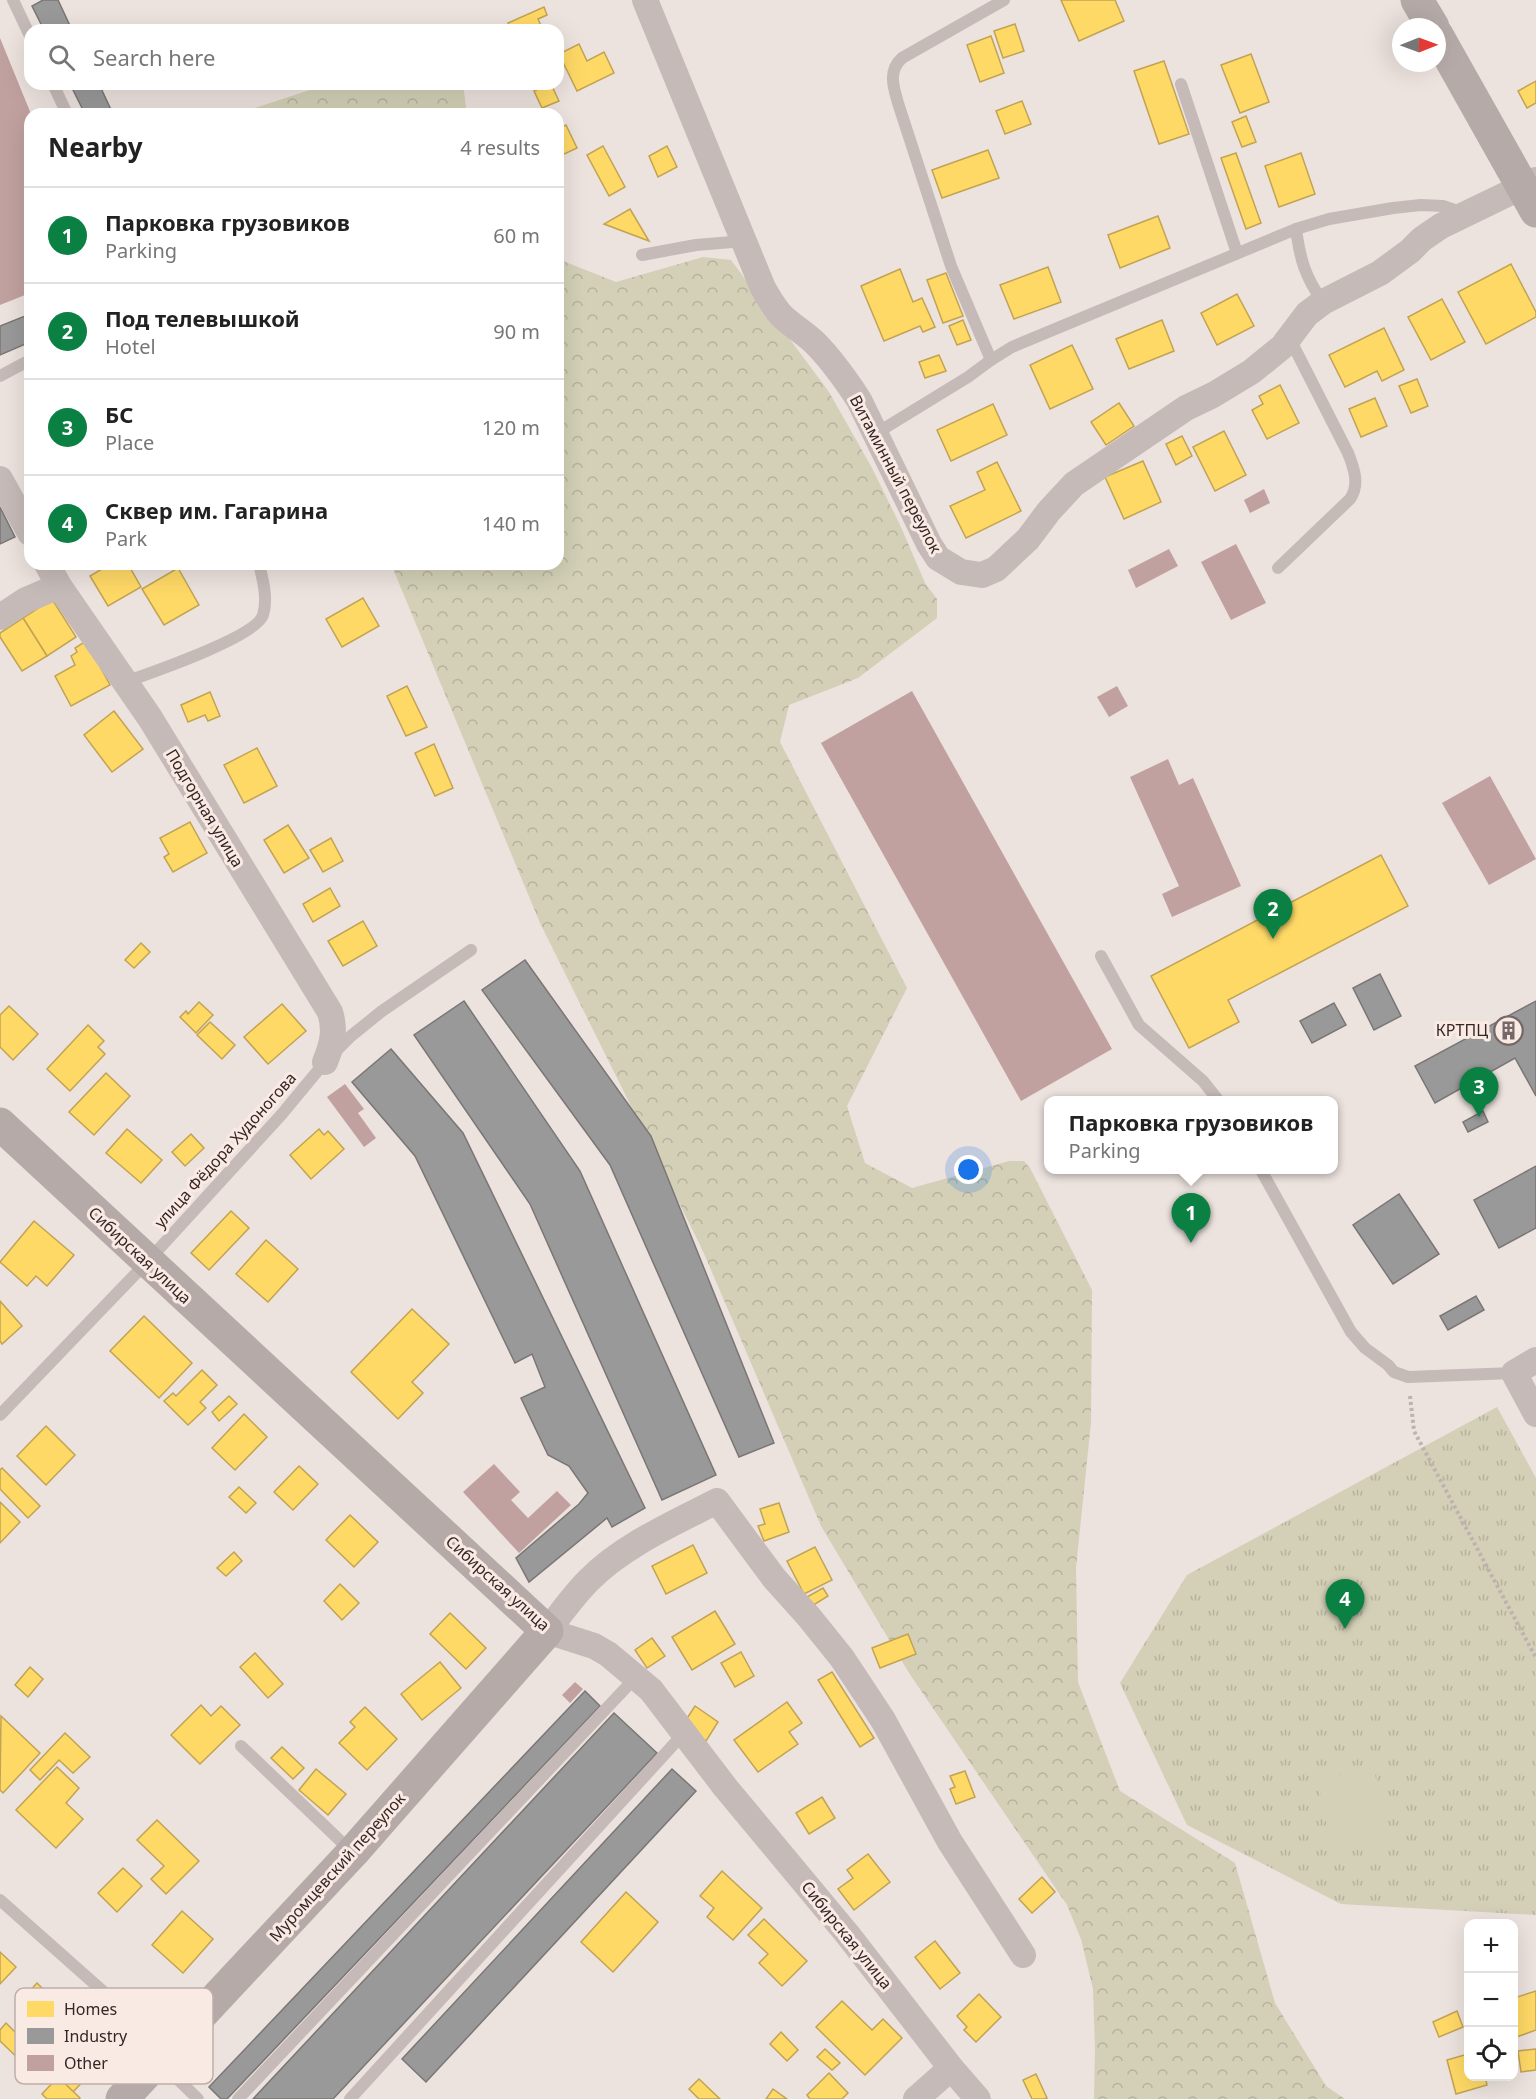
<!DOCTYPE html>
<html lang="en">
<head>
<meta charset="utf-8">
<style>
	body { margin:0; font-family:"Noto Sans",sans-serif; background:#f6f6f6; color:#222 }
	.controls { position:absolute; right:18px; bottom:18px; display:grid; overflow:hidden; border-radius:12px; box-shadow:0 6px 24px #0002 }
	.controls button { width:54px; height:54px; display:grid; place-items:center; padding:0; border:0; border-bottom:2px solid #e0e0e0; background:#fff; color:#222; font:30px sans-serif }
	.compass { position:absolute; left:1392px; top:18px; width:54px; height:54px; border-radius:50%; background:#fff; box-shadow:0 6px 24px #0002; rotate:89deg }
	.you { position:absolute; left:969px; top:1170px; width:21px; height:21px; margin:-15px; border:4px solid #fff; border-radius:50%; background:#1a73e8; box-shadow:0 0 0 9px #1a73e833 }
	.badge { display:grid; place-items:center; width:39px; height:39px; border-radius:50%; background:#0b8043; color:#fff; font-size:20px; font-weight:700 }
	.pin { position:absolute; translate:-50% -50px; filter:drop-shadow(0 2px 3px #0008) }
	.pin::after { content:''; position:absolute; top:32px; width:21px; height:18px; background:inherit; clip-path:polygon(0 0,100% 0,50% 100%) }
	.popup { position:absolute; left:1044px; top:1096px; width:294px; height:78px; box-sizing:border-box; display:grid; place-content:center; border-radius:12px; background:#fff; filter:drop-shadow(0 2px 4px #0005); font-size:20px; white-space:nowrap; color:#767676 }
	.popup b { font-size:22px; color:#222 }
	.popup::after { content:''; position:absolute; left:50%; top:100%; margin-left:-12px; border:12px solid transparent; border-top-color:#fff }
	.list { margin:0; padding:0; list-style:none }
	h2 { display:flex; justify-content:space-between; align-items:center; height:78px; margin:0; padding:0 24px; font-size:26px }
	h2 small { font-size:20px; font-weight:400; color:#767676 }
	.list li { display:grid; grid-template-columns:39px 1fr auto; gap:18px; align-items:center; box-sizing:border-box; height:96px; padding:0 24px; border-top:2px solid #e0e0e0 }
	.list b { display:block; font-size:22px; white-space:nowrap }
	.list p { margin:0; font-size:20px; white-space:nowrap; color:#767676 }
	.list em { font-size:20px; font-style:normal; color:#767676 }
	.icon { flex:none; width:33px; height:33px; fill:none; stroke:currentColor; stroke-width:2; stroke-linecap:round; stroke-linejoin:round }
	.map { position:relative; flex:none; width:1536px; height:2099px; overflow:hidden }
	.search { position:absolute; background:#fff; box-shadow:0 6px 24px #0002; left:24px; top:24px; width:540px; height:66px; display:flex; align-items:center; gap:15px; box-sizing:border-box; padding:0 21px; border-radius:18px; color:#767676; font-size:22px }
	.panel { position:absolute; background:#fff; box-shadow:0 6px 24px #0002; left:24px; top:108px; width:540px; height:462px; border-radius:18px }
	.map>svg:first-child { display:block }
	.forest { fill:url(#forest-crowns) }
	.park { fill:url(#park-tufts) }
	.garden { fill:#d3d0b7 }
	.homes { fill:#ffd966; stroke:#c2a353; stroke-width:1.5 }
	.industry { fill:#999; stroke:#7b7676; stroke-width:1.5 }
	.building { fill:#c1a19f }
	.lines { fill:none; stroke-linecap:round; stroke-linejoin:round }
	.path { stroke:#beb2af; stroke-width:4; stroke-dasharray:3 3; stroke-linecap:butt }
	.lane { stroke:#c5bab7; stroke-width:12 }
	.street { stroke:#c5bab7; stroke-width:26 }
	.secondary { stroke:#b6aaa8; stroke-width:33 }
	.labels { text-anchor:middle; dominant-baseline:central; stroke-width:6; stroke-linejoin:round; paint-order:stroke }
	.street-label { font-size:16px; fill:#352626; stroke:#faeae4 }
	.poi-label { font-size:16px; fill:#352626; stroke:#faeae4; text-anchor:end }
	.key { fill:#faeae4; stroke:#bfafab; stroke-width:1.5 }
	.key-label { font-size:16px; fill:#352626 }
</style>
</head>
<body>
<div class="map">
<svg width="1536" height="2099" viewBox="0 0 1536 2099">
	<defs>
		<pattern id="forest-crowns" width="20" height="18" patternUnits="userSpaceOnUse" patternTransform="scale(1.5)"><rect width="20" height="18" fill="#d3d0b7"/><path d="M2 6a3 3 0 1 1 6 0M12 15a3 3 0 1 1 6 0" fill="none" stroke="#b6b29d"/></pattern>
		<pattern id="park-tufts" width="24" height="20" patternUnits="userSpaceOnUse" patternTransform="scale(1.5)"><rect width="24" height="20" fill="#d3d0b7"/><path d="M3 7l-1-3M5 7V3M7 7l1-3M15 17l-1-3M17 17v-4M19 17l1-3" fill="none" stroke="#b6b29d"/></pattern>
	</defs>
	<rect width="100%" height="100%" fill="#ece2de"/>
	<g class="forest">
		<path d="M328,84H463L467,114H236Z"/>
		<path d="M703,257L731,260L829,392L872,468L901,527L925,583L937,599V618L858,678L789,705L780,742L907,988L847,1106L865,1163L912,1188L1009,1161H1024L1030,1168L1092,1290L1091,1422L1076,1568L1078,1682L1120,1791L1235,1863L1275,2003L1326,2086L1345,2099H1094L1095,2049L1093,1989L1081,1939L1067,1905L909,1673L821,1526L702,1249L540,923L391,564H558V259L616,282Z"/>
	</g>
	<path class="park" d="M1497,1407L1536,1478V1915L1341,1904L1187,1825L1120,1683L1187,1575Z"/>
	<path class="garden" d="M1374,1768L1388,1844L1332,1855L1318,1779Z"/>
	<g class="homes">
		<path d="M1061,0H1115L1124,21L1079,41Z"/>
		<path d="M544,7L547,15L538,19L543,30H511L508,23Z"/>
		<path d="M1015,24L1024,51L1003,58L994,31Z"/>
		<path d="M991,36L1004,73L980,82L967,45Z"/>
		<path d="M579,44L587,61L604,52L614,73L577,91L559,54Z"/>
		<path d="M1251,54L1269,102L1240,113L1221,65Z"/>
		<path d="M1164,61L1189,134L1159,144L1134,71Z"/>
		<path d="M1536,81V103L1527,108L1518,91Z"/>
		<path d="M549,84H551L559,101L542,108L534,91Z"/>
		<path d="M1022,101L1031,124L1005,134L996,111Z"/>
		<path d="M1246,116L1256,142L1242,147L1232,122Z"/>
		<path d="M566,125L577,148L558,157V129Z"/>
		<path d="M603,146L625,187L609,196L587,155Z"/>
		<path d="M667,146L677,167L658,177L649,156Z"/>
		<path d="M988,150L999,178L942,198L932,170Z"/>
		<path d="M1236,153L1261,223L1246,229L1221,158Z"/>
		<path d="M1301,153L1315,194L1279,207L1265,166Z"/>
		<path d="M630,209L649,241L604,224Z"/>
		<path d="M1158,216L1170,248L1120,268L1108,235Z"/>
		<path d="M1511,264L1536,312V317L1486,344L1458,292Z"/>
		<path d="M1048,267L1061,302L1014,319L1000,285Z"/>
		<path d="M900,269L913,302L922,298L935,327L923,332L920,326L884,341L861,286Z"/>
		<path d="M946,273L963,316L943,323L927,280Z"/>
		<path d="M1237,294L1254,326L1217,345L1201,313Z"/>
		<path d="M1442,299L1465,342L1431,360L1408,317Z"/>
		<path d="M963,320L971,340L957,345L949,326Z"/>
		<path d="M1162,320L1174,351L1129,369L1116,339Z"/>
		<path d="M1384,328L1404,370L1382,381L1377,371L1345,387L1329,355Z"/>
		<path d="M1072,345L1093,389L1050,409L1030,365Z"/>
		<path d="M939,355L946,371L925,378L919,362Z"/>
		<path d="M1417,379L1428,406L1411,413L1399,386Z"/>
		<path d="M1280,385L1299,423L1267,439L1252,410L1263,404L1259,396Z"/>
		<path d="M1375,398L1387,426L1361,437L1349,409Z"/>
		<path d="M1119,403L1134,426L1106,445L1091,422Z"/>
		<path d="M993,404L1007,435L951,461L937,430Z"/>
		<path d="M1224,431L1246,475L1215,491L1193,447Z"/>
		<path d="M1182,436L1192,456L1176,465L1166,444Z"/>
		<path d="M1143,461L1161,502L1124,519L1105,477Z"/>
		<path d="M997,462L1021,511L966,538L950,506L985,490L977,472Z"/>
		<path d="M99,564H128L141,587L108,606L90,576L102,569Z"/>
		<path d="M178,568L199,605L164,625L142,589Z"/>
		<path d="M363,598L379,626L342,647L326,619Z"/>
		<path d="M52,599L76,637L47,656L23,618Z"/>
		<path d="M23,618L47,656L22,671L0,637V633Z"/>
		<path d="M86,641L110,685L71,706L55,676L75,665L71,656L77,652L75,648Z"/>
		<path d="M407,686L427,727L406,736L387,696Z"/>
		<path d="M210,692L220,716L208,721L205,715L188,722L181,705Z"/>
		<path d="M114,711L143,749L112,772L84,735Z"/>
		<path d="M434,744L453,788L435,796L415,753Z"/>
		<path d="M257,748L277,786L244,803L224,765Z"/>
		<path d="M190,822L207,853L173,872L164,857L169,854L160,838Z"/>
		<path d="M288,825L309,858L284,873L264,840Z"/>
		<path d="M331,838L343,861L323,872L310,850Z"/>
		<path d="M1381,855L1408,906L1228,1000L1239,1022L1189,1048L1151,976Z"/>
		<path d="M330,888L340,906L313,922L303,904Z"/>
		<path d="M363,921L377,946L343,966L328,941Z"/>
		<path d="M141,943L150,952L134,968L125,960Z"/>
		<path d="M199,1002L213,1015L196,1033L180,1017L186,1011L188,1014Z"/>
		<path d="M282,1004L306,1031L268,1064L244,1037Z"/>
		<path d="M9,1006L38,1034L13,1060L0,1047V1015Z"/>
		<path d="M210,1022L235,1045L222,1059L197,1035Z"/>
		<path d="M88,1025L104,1041L98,1047L105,1054L70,1091L47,1069Z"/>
		<path d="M106,1073L130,1096L94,1135L69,1112Z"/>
		<path d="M127,1129L162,1160L141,1183L106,1153Z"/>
		<path d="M319,1129L324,1135L328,1131L344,1149L311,1179L290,1155Z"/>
		<path d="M191,1134L204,1148L185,1166L172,1152Z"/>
		<path d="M231,1211L249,1228L209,1270L191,1253Z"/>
		<path d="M34,1221L74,1255L47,1286L36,1276L27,1286L0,1262Z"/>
		<path d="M266,1240L298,1269L268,1302L236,1274Z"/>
		<path d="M0,1301L22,1326L2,1344L0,1341Z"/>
		<path d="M412,1309L449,1344L412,1382L423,1393L398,1419L351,1372Z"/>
		<path d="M144,1316L192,1363L159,1398L110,1351Z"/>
		<path d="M202,1370L217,1385L200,1402L206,1408L188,1425L164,1401L173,1393L176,1396Z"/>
		<path d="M229,1396L237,1404L219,1421L212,1412Z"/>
		<path d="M244,1414L267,1437L235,1470L212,1448Z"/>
		<path d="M46,1426L75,1455L46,1485L17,1456Z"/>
		<path d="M299,1466L318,1484L293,1510L274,1492Z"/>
		<path d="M2,1468L40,1506L28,1518L0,1489V1470Z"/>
		<path d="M239,1487L256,1503L246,1513L229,1497Z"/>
		<path d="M0,1502L20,1522L0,1543Z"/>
		<path d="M779,1503L789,1532L764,1541L758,1526L765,1524L760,1509Z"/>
		<path d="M350,1515L378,1542L354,1567L326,1540Z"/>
		<path d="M693,1545L707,1573L666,1594L652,1566Z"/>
		<path d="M815,1547L832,1580L804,1594L787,1561Z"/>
		<path d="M234,1552L242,1561L226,1576L217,1568Z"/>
		<path d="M340,1584L359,1603L342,1620L324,1601Z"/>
		<path d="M823,1588L828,1596L812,1606L807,1597Z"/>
		<path d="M715,1611L735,1644L692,1670L672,1637Z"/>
		<path d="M450,1613L486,1648L466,1669L430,1634Z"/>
		<path d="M908,1634L916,1654L880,1668L872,1648Z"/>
		<path d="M652,1638L665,1656L647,1668L635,1650Z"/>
		<path d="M741,1652L754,1676L735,1687L721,1663Z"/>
		<path d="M255,1653L283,1684L268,1698L240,1667Z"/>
		<path d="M440,1662L461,1688L422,1720L401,1694Z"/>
		<path d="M30,1667L43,1679L28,1697L15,1685Z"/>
		<path d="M832,1672L874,1738L860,1747L818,1680Z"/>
		<path d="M787,1702L802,1723L789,1732L798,1744L758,1772L734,1740Z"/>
		<path d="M201,1705L211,1716L221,1706L240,1725L200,1764L171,1735Z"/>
		<path d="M695,1706L718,1722L706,1741L682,1726Z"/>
		<path d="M365,1707L397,1739L367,1770L339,1743L355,1727L350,1722Z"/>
		<path d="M1,1716L40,1753L3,1793L0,1790Z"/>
		<path d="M65,1733L90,1757L73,1773L59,1760L40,1780L30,1770Z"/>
		<path d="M282,1747L304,1768L293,1779L271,1758Z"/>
		<path d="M57,1767L79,1788L66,1803L83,1819L56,1848L16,1810Z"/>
		<path d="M316,1769L346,1794L328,1815L299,1790Z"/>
		<path d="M965,1771L975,1797L956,1804L950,1789L955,1787L950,1776Z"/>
		<path d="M822,1797L835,1818L809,1834L796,1813Z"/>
		<path d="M157,1820L199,1861L166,1894L151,1879L164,1866L137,1840Z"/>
		<path d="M868,1854L890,1882L854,1910L838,1889L853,1878L847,1870Z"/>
		<path d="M123,1868L142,1886L117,1912L98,1893Z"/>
		<path d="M722,1871L762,1908L733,1940L707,1917L714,1908L700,1896Z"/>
		<path d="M1042,1877L1055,1892L1032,1913L1019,1899Z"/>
		<path d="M626,1892L658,1922L613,1972L581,1942Z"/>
		<path d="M182,1911L213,1939L183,1973L152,1945Z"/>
		<path d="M764,1919L807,1961L782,1986L759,1963L768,1954L748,1935Z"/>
		<path d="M935,1941L960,1973L940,1989L915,1957Z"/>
		<path d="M0,1952L16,1967L0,1984Z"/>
		<path d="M37,1983L64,2010L48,2026L22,1999Z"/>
		<path d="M1536,1991V2030L1514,2038V1998Z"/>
		<path d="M979,1994L1001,2017L976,2042L964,2030L967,2027L957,2016Z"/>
		<path d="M842,2001L872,2030L883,2019L902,2038L865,2075L816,2027Z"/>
		<path d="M1457,2011L1463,2027L1439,2037L1433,2022Z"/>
		<path d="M6,2023L35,2052L24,2064L0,2041V2030Z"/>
		<path d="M77,2028L107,2056L73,2092L39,2060L61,2037L65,2040Z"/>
		<path d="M781,2032L798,2050L787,2061L770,2044Z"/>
		<path d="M825,2049L840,2063L832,2070L817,2057Z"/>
		<path d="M1536,2049V2070L1521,2072L1518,2051Z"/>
		<path d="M1468,2054V2076H1485L1487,2085L1456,2094L1447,2060Z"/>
		<path d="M829,2073L848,2093L842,2099H810L807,2095Z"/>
		<path d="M1036,2074L1047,2098L1044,2099H1032L1023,2080Z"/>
		<path d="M58,2077L80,2098L79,2099H47L42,2094Z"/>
		<path d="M699,2079L720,2099H699L689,2089Z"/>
		<path d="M773,2089L787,2099H766Z"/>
	</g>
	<g class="industry">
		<path d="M43,0H58L72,30H44L32,6Z"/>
		<path d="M70,84H99L113,114H85Z"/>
		<path d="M30,314V342L0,355V326Z"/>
		<path d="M0,507L15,537L0,544Z"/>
		<path d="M525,960L651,1136L774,1443L739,1457L610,1165L482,990Z"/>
		<path d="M1380,974L1401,1016L1374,1030L1353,988Z"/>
		<path d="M464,1001L580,1171L716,1475L662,1500L530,1204L414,1035Z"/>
		<path d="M1536,1001V1096L1515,1058L1435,1103L1415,1066Z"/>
		<path d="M1334,1003L1346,1025L1312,1043L1300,1021Z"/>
		<path d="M391,1049L463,1133L645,1508L612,1527L607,1518L529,1582L516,1558L579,1504L588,1493L569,1466L548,1455L521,1398L545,1387L532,1354L515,1363L415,1156L352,1082Z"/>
		<path d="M1483,1111L1488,1122L1468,1132L1463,1122Z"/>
		<path d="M1536,1166V1228L1499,1248L1474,1200Z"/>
		<path d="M1399,1194L1439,1254L1393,1284L1353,1225Z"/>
		<path d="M1476,1296L1484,1310L1448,1330L1440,1316Z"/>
		<path d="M585,1691L600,1706L227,2099H221L209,2087Z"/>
		<path d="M614,1713L657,1753L333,2099H253Z"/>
		<path d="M672,1769L696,1791L426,2082L402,2059Z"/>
	</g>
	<g class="building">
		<path d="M0,38L31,114L30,293L0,305Z"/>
		<path d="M1264,489L1270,503L1250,513L1244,500Z"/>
		<path d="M1236,544L1266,603L1231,620L1201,562Z"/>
		<path d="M1169,549L1178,566L1136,588L1128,570Z"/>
		<path d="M1117,686L1128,706L1109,717L1097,697Z"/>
		<path d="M912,691L1112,1049L1021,1101L821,743Z"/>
		<path d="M1168,759L1179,785L1193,778L1241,886L1172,917L1162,894L1179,886L1130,777Z"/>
		<path d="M1490,776L1536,859L1489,885L1442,803Z"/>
		<path d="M345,1084L364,1109L358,1113L376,1138L364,1147L327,1097Z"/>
		<path d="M494,1464L520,1492L511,1500L528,1518L557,1491L571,1505L519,1553L463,1492Z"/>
		<path d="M575,1682L583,1689L570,1703L562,1695Z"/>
	</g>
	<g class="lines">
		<path class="path" d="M1410,1396L1414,1431L1536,1658"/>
		<g class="lane">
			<path d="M13,0L30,36"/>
			<path d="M53,84L67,114"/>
			<path d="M1181,84L1237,253"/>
			<path d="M1296,229C1300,259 1305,277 1323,302"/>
			<path d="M642,255L696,245L744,241"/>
			<path d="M991,360L951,266L898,103C893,86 888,71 902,58L1004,0"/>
			<path d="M0,376L30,360"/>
			<path d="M875,434L968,377L991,360L1012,347L1296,229L1329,219L1393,208L1421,205L1443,206L1463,213"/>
			<path d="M1278,568L1350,499C1360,485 1354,468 1348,453L1289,337"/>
			<path d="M125,682C150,673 256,637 263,615C268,599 263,580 259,564"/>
			<path d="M1101,956L1139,1025L1203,1081L1218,1100"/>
			<path d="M1261,1170L1351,1332L1365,1348L1388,1365L1394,1372L1408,1377L1514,1373"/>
			<path d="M0,1415L147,1262L282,1114L325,1062L351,1036L382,1011L471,950"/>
			<path d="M241,1746L351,1851"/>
			<path d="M0,1900L150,2033L158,2060L198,2099"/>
			<path d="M238,2099L636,1677"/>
			<path d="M350,2099L684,1733"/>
		</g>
		<g class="street">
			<path d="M645,0L763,288C769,298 774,308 782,316C792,326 805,333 815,343C832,360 846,380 859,400L929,544L938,558L961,572L982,575L996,569L1028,539L1049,511L1074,484L1186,408L1213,395L1251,372L1282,347L1307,314L1323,302L1380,273L1410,251L1422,239L1441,226L1536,180"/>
			<path d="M0,479L30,533"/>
			<path d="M47,564L59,586L150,718L330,1012C336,1031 332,1045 325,1062"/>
			<path d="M0,617L26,600L59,586"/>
			<path d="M1536,1360L1514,1373L1536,1414"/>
			<path d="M916,2099L951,2068"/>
			<path d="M978,2099L951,2068L848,1935L725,1787L651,1690L608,1654L594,1646L547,1631C560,1615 573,1596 588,1581C622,1546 674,1523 717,1501L774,1578L809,1617L842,1658L883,1720L950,1842L1023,1955"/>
		</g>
		<g class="secondary">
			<path d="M1417,0L1433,27"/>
			<path d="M1437,35L1536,211"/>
			<path d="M0,1124L547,1631L353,1852L122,2099"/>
		</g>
	</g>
	<defs>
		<symbol id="building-ring" viewBox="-11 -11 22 22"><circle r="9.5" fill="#faeae4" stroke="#756866" stroke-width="1.5"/><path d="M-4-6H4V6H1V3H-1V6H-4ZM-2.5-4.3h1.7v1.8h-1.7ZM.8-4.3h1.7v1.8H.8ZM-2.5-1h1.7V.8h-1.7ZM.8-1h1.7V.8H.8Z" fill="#756866"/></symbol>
	</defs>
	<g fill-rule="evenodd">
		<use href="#building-ring" x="1492" y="1014" width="33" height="33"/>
	</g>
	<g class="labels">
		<g class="street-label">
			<text transform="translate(896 474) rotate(62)">Витаминный переулок</text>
			<text transform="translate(205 808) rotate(59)">Подгорная улица</text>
			<text transform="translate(225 1150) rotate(-48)">улица Фёдора Худоногова</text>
			<text transform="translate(140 1255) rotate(43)">Сибирская улица</text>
			<text transform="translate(498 1583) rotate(42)">Сибирская улица</text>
			<text transform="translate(337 1867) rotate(-48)">Муромцевский переулок</text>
			<text transform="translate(847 1935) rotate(51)">Сибирская улица</text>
		</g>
		<g class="poi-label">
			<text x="1488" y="1030">КРТПЦ</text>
		</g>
	</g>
	<rect x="15" y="1988" width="198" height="96" rx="9" class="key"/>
	<rect x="27" y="2001" width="27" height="16" fill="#ffd966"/>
	<rect x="27" y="2028" width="27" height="16" fill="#999"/>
	<rect x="27" y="2055" width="27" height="16" fill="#c1a19f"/>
	<g class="key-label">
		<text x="64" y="2015">Homes</text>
		<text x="64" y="2042">Industry</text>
		<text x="64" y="2069">Other</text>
	</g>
</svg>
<div class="controls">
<button>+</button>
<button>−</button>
<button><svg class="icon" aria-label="locate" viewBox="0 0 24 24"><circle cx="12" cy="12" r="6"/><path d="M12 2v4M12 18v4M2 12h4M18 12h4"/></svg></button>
</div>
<svg class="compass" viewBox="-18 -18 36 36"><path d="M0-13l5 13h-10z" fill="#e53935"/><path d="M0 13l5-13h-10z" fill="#767676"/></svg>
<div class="you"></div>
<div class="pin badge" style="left:1191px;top:1243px">1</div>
<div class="popup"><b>Парковка грузовиков</b>Parking</div>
<div class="pin badge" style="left:1273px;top:939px">2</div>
<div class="pin badge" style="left:1479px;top:1117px">3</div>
<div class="pin badge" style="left:1345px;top:1629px">4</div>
<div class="search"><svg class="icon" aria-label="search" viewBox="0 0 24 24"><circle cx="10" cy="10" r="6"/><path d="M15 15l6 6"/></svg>Search here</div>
<section class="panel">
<h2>Nearby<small>4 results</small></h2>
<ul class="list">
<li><span class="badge">1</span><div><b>Парковка грузовиков</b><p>Parking</p></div><em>60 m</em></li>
<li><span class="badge">2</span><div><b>Под телевышкой</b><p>Hotel</p></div><em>90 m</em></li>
<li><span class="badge">3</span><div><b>БС</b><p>Place</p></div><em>120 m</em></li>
<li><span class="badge">4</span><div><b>Сквер им. Гагарина</b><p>Park</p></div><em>140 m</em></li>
</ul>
</section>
</div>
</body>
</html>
